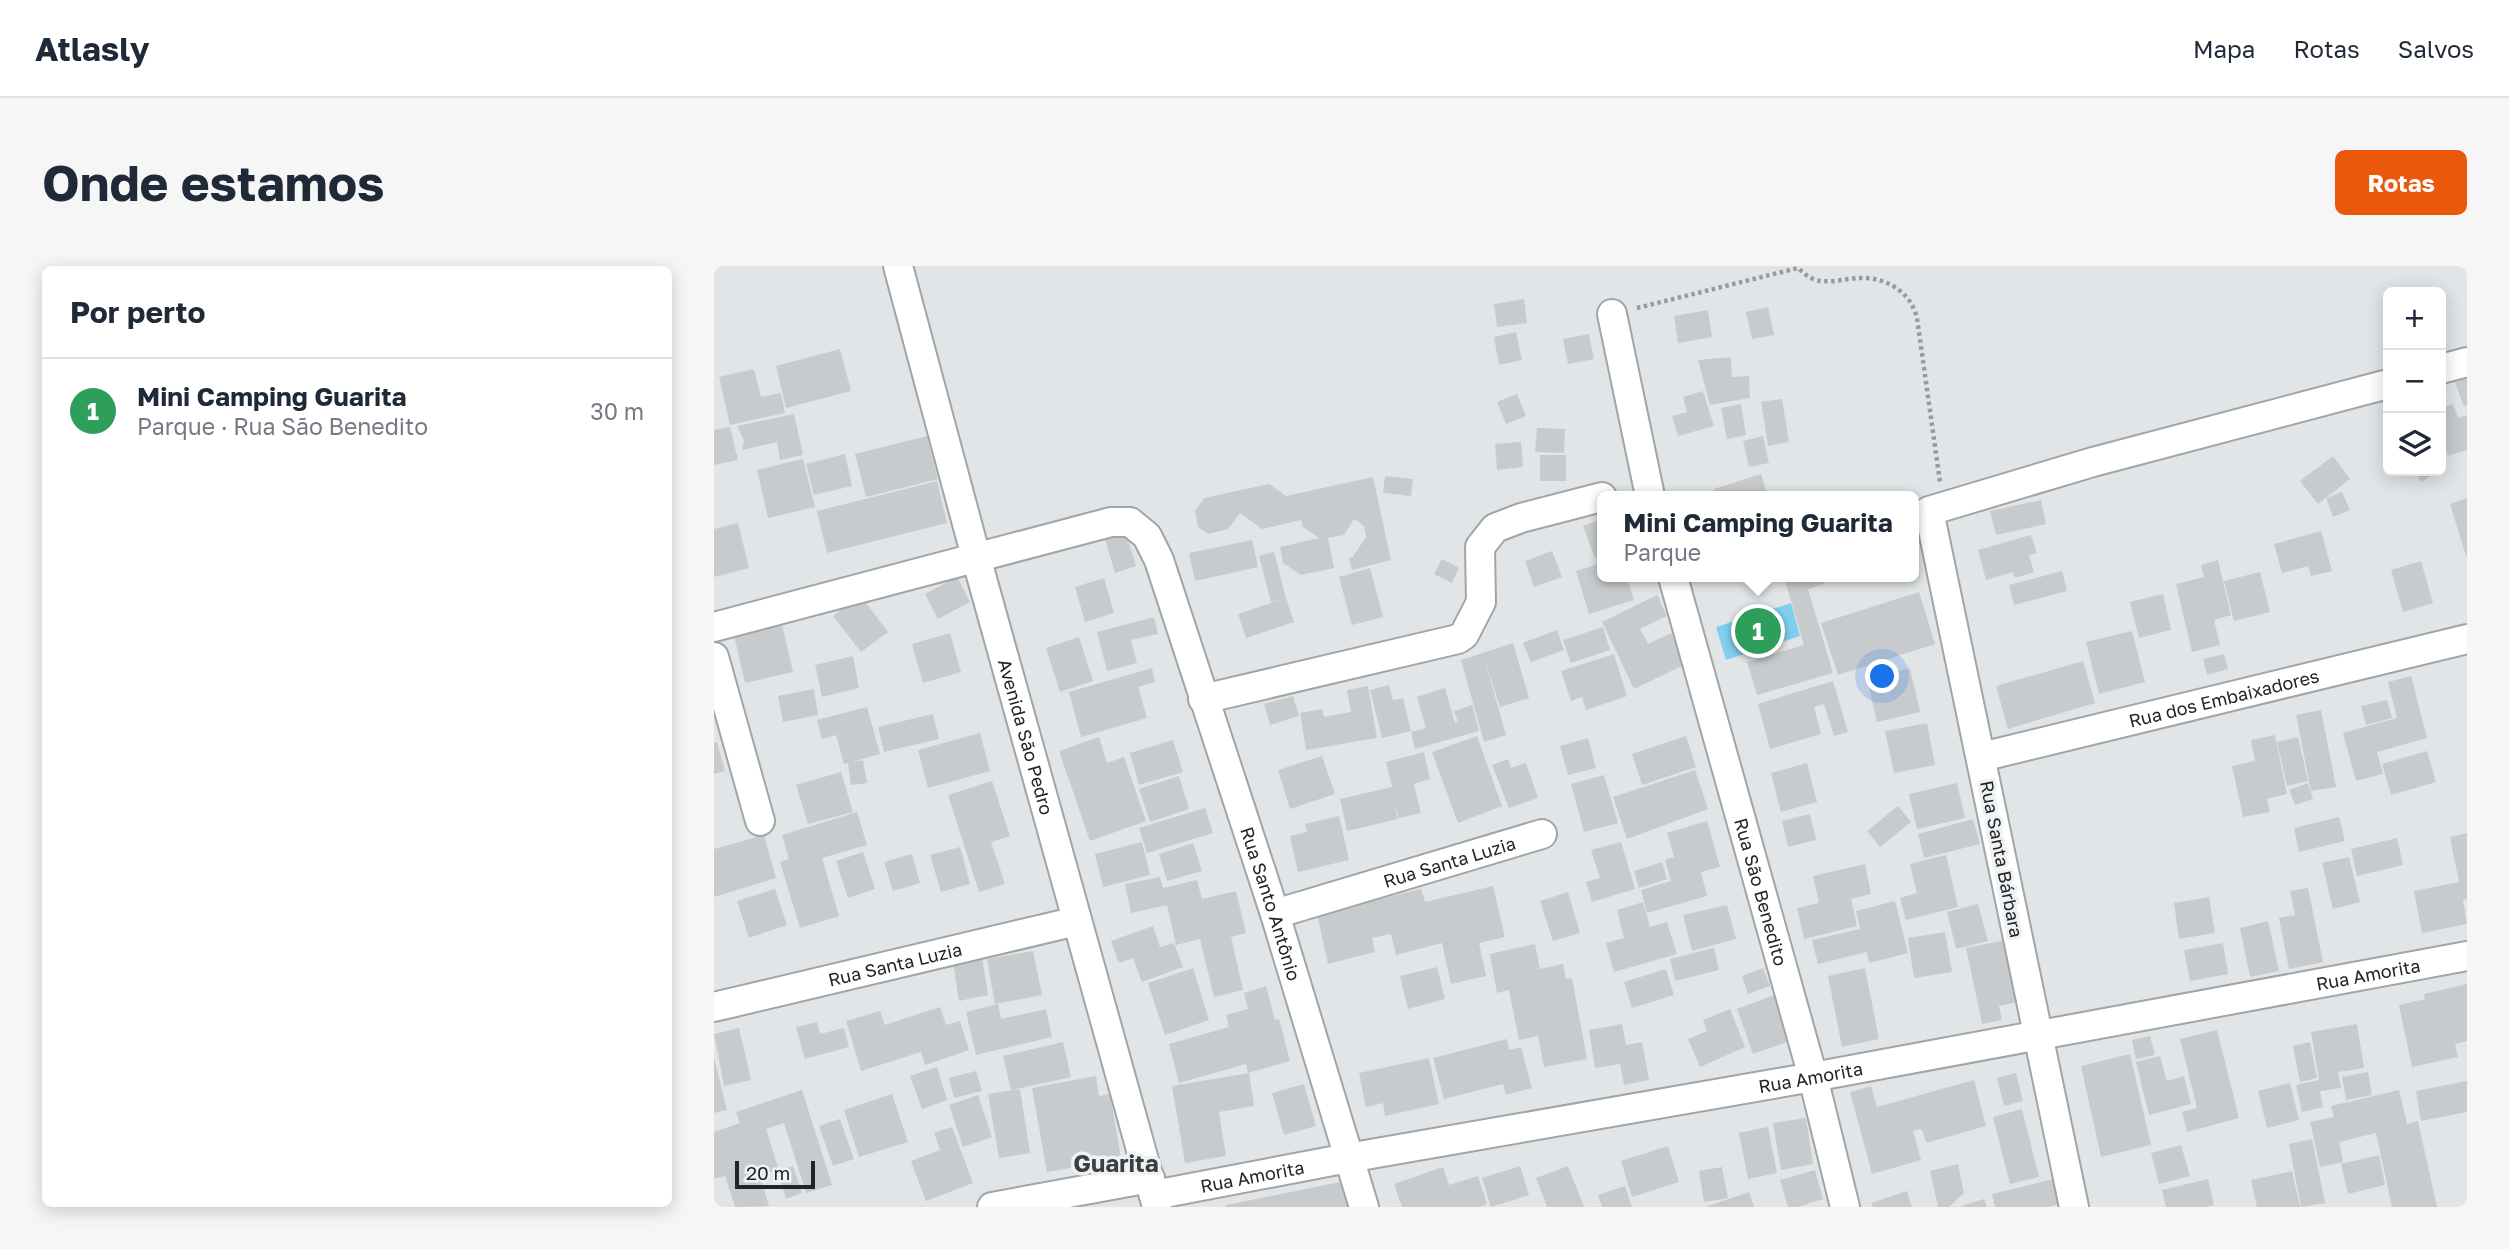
<!DOCTYPE html>
<html lang="pt">
<head>
<meta charset="utf-8">
<style>
	body { margin:0; font-family:"Golos Text",sans-serif; background:#f6f6f7; color:#1f2937 }
	.controls { position:absolute; right:21px; top:21px; display:grid; overflow:hidden; border-radius:10px; box-shadow:0 4px 18px #0003 }
	.controls button { width:63px; height:63px; display:grid; place-items:center; padding:0; border:0; border-bottom:2px solid #e0e1e3; background:#fff; color:#1f2937; font:35px sans-serif }
	.scale { position:absolute; left:21px; bottom:18px; width:80px; box-sizing:border-box; padding-left:7px; border:4px solid #232425; border-top:0; font-size:19px; line-height:24px; white-space:nowrap; color:#232425; -webkit-text-stroke:5px #eff2f4; paint-order:stroke }
	.you { position:absolute; left:1169px; top:411px; width:24px; height:24px; margin:-18px; border:5px solid #fff; border-radius:50%; background:#1a73e8; box-shadow:0 0 0 10px #1a73e833 }
	.badge { display:grid; place-items:center; width:46px; height:46px; border-radius:50%; background:#ea580c; color:#fff; font-size:23px; font-weight:700 }
	.pin { position:absolute; translate:-50% -50%; border:4px solid #fff; box-shadow:0 2px 7px #0006 }
	.popup { position:absolute; left:883px; top:225px; width:322px; height:91px; box-sizing:border-box; display:grid; place-content:center; border-radius:10px; background:#fff; filter:drop-shadow(0 2px 5px #0005); font-size:23px; white-space:nowrap; color:#747a83 }
	.popup b { font-size:26px; color:#1f2937 }
	.popup::after { content:''; position:absolute; left:50%; top:100%; margin-left:-14px; border:14px solid transparent; border-top-color:#fff }
	.list { margin:0; padding:0; list-style:none }
	h2 { display:flex; justify-content:space-between; align-items:center; height:91px; margin:0; padding:0 28px; font-size:30px }
	h2 small { font-size:23px; font-weight:400; color:#747a83 }
	.list li { display:grid; grid-template-columns:46px 1fr auto; gap:21px; align-items:center; box-sizing:border-box; height:105px; padding:0 28px; border-top:2px solid #e0e1e3 }
	.list b { display:block; font-size:26px; white-space:nowrap }
	.list p { margin:0; font-size:23px; white-space:nowrap; color:#747a83 }
	.list em { font-size:23px; font-style:normal; color:#747a83 }
	.icon { flex:none; width:38px; height:38px; fill:none; stroke:currentColor; stroke-width:2; stroke-linecap:round; stroke-linejoin:round }
	.map { position:relative; flex:none; width:1753px; height:941px; overflow:hidden; border-radius:10px }
	header { display:flex; align-items:center; gap:42px; box-sizing:border-box; height:98px; padding:0 35px; background:#fff; border-bottom:2px solid #e0e1e3 }
	header strong { font-size:33px }
	nav { display:flex; gap:38px; margin-inline-start:auto; font-size:24px }
	.intro { display:flex; align-items:center; justify-content:space-between; box-sizing:border-box; height:168px; padding:0 42px }
	h1 { margin:0; font-size:49px }
	.button { padding:18px 32px; border-radius:10px; background:#ea580c; color:#fff; font-size:24px; font-weight:700 }
	main { display:flex; gap:42px; padding:0 42px }
	aside { flex:1; background:#fff; border-radius:10px; box-shadow:0 4px 18px #0003 }
	.map>svg:first-child { display:block }
	.green { fill:#81ceee }
	.building { fill:#c8cbcd }
	.lines { fill:none; stroke-linecap:round; stroke-linejoin:round }
	.street-casing { stroke:#a2a5a6; stroke-width:32 }
	.path { stroke:#989a9c; stroke-width:4.5; stroke-dasharray:3.5 3.5; stroke-linecap:butt }
	.street { stroke:#fff; stroke-width:28 }
	.labels { text-anchor:middle; dominant-baseline:central; stroke-width:7; stroke-linejoin:round; paint-order:stroke }
	.street-label { font-size:18px; fill:#232425; stroke:#eff2f4 }
	.district-label { font-size:24px; font-weight:bold; fill:#3c3e3f; stroke:#eff2f4 }
</style>
</head>
<body>
<header>
<strong>Atlasly</strong>
<nav><a>Mapa</a><a>Rotas</a><a>Salvos</a></nav>
</header>
<div class="intro"><h1>Onde estamos</h1><a class="button">Rotas</a></div>
<main>
<aside>
<h2>Por perto<small></small></h2>
<ul class="list">
<li><span class="badge" style="background:#2e9e5b">1</span><div><b>Mini Camping Guarita</b><p>Parque · Rua São Benedito</p></div><em>30 m</em></li>
</ul>
</aside>
<div class="map">
<svg width="1753" height="941" viewBox="0 0 1753 941">
	<rect width="100%" height="100%" fill="#e2e5e7"/>
	<path class="green" d="M1077,337L1086,370L1012,394L1002,361Z"/>
	<g class="building">
		<path d="M810,33L813,57L783,61L780,38Z"/>
		<path d="M1054,41L1060,69L1038,73L1032,46Z"/>
		<path d="M994,44L998,71L964,77L960,50Z"/>
		<path d="M802,66L808,94L785,99L780,71Z"/>
		<path d="M875,68L880,93L854,98L849,73Z"/>
		<path d="M126,83L137,125L72,142L62,100Z"/>
		<path d="M1017,91L1018,111L1035,110L1036,132L996,139L984,94Z"/>
		<path d="M40,103L47,131L67,127L71,147L16,159L5,111Z"/>
		<path d="M1753,109V139L1750,141L1740,113Z"/>
		<path d="M989,125L1000,160L964,170L958,150L973,146L969,131Z"/>
		<path d="M803,128L812,150L792,158L783,136Z"/>
		<path d="M1068,133L1075,176L1054,180L1047,136Z"/>
		<path d="M1027,138L1032,169L1013,173L1007,142Z"/>
		<path d="M1739,138L1744,152L1753,149V184L1734,190L1727,167V142Z"/>
		<path d="M80,148L89,189L66,194L63,176L28,184L30,175L23,160Z"/>
		<path d="M16,161L24,194L0,199V164Z"/>
		<path d="M823,162L851,163L850,187L821,186Z"/>
		<path d="M213,170L224,213L152,231L141,188Z"/>
		<path d="M1049,170L1055,197L1035,201L1029,175Z"/>
		<path d="M807,176L809,201L783,204L781,178Z"/>
		<path d="M131,188L138,220L100,229L92,198Z"/>
		<rect x="826" y="189" width="26" height="26"/>
		<path d="M1619,190L1636,213L1604,238L1586,215Z"/>
		<path d="M89,193L101,241L54,252L43,204Z"/>
		<path d="M1699,205H1722L1708,216Z"/>
		<path d="M1047,208L1054,230H1002L1000,223Z"/>
		<path d="M671,210L699,213L697,230L669,227Z"/>
		<path d="M659,211L677,294L638,304L635,292H638L652,271L650,260L640,253L630,269L614,272L620,302L587,309L569,297L566,281L605,272L589,261L587,254L548,263L526,247L514,263L494,268L484,261L481,245L490,232L555,218L572,230Z"/>
		<path d="M223,215L233,257L113,287L103,245Z"/>
		<path d="M1628,226L1636,244L1619,251L1612,232Z"/>
		<path d="M1753,232V290H1752L1736,238Z"/>
		<path d="M1327,234L1332,258L1282,269L1276,245Z"/>
		<path d="M888,253V289L881,292L869,260Z"/>
		<path d="M24,257L35,302L0,311V263Z"/>
		<path d="M409,257L422,300L401,307L388,263Z"/>
		<path d="M1607,265L1618,305L1597,310L1594,300L1568,307L1560,278Z"/>
		<path d="M1317,269L1323,287L1315,289L1320,306L1301,312L1299,306L1272,314L1264,284Z"/>
		<path d="M538,274L544,301L481,315L475,287Z"/>
		<path d="M838,285L848,311L820,321L811,295Z"/>
		<path d="M560,286L572,332L557,336L545,290Z"/>
		<path d="M728,293L745,302L738,317L720,308Z"/>
		<path d="M1504,294L1517,349L1500,354L1506,379L1478,386L1462,318L1490,311L1487,299Z"/>
		<path d="M1707,295L1719,337L1689,346L1677,304Z"/>
		<path d="M888,297V311H913L920,334L875,348L862,305Z"/>
		<path d="M656,302L669,351L638,359L625,311Z"/>
		<path d="M1348,305L1353,325L1300,339L1295,319Z"/>
		<path d="M1546,306L1556,346L1520,355L1510,315Z"/>
		<path d="M243,311L256,336L224,353L211,328Z"/>
		<path d="M1070,311H1108L1110,318L1094,323L1119,407L1043,429L1033,396L1090,379Z"/>
		<path d="M390,312L400,347L371,356L361,321Z"/>
		<path d="M1205,326L1221,378L1124,409L1107,357Z"/>
		<path d="M1449,328L1457,364L1425,372L1416,336Z"/>
		<path d="M146,329L174,366L147,386L119,350Z"/>
		<path d="M943,329L953,350L926,363L934,378L957,367L972,398L920,423L888,356Z"/>
		<path d="M572,332L580,356L532,372L524,348Z"/>
		<path d="M1043,348L1057,366L1033,386L1019,369Z"/>
		<path d="M440,351L444,368L417,374L423,397L393,405L383,366Z"/>
		<path d="M67,354L79,406L31,417L19,365Z"/>
		<path d="M889,361L896,384L857,397L849,374Z"/>
		<path d="M843,364L850,384L817,396L809,377Z"/>
		<path d="M1418,365L1431,416L1385,428L1372,376Z"/>
		<path d="M236,367L247,406L209,417L198,378Z"/>
		<path d="M365,371L379,415L346,426L332,382Z"/>
		<path d="M799,377L815,432L786,441L771,395L792,469L770,476L747,394Z"/>
		<path d="M900,388L913,430L872,444L868,431L857,435L847,405Z"/>
		<path d="M1510,388L1514,403L1493,409L1489,393Z"/>
		<path d="M139,390L145,422L108,431L101,399Z"/>
		<path d="M1369,395L1381,437L1294,463L1282,420Z"/>
		<path d="M438,402L441,416L424,421L433,452L367,471L355,426Z"/>
		<path d="M1196,402L1206,446L1163,456L1153,413Z"/>
		<path d="M1697,410L1713,472L1663,486L1669,508L1642,515L1629,467L1683,452L1674,416Z"/>
		<path d="M1119,415L1134,466L1120,470L1110,438L1100,441L1107,468L1056,483L1044,438Z"/>
		<path d="M675,419L679,434L689,432L697,465L668,472L656,424Z"/>
		<path d="M654,420L663,472L592,484L586,447L608,443L610,451L637,446L633,424Z"/>
		<path d="M731,422L741,457L744,456L740,445L758,439L765,465L701,483L697,466L712,462L703,431Z"/>
		<path d="M100,423L104,449L69,456L64,430Z"/>
		<path d="M579,430L585,450L556,459L550,438Z"/>
		<path d="M1673,434L1678,452L1652,459L1647,440Z"/>
		<path d="M153,441L166,488L137,496L149,494L153,517L137,519L134,497L130,498L122,469L108,473L103,454Z"/>
		<path d="M1607,444L1622,521L1597,525L1582,449Z"/>
		<path d="M219,448L225,473L170,486L164,461Z"/>
		<path d="M1213,457L1221,499L1180,507L1171,465Z"/>
		<path d="M266,467L276,505L214,522L204,484Z"/>
		<path d="M1561,469L1573,528L1553,533L1556,546L1529,551L1518,500L1541,495L1537,474Z"/>
		<path d="M763,470L788,540L744,557L718,486Z"/>
		<path d="M972,470L982,501L928,519L918,488Z"/>
		<path d="M385,471L393,497L410,491L432,555L376,575L345,485Z"/>
		<path d="M1584,471L1594,515L1573,520L1563,476Z"/>
		<path d="M874,472L882,502L854,509L846,480Z"/>
		<path d="M459,474L469,506L425,519L416,487Z"/>
		<path d="M3,476L11,505L0,508V477Z"/>
		<path d="M1713,485L1722,516L1677,529L1668,498Z"/>
		<path d="M710,486L716,513L700,518L707,547L685,552L680,537L684,553L633,565L626,533L678,521L672,496Z"/>
		<path d="M608,490L621,528L576,543L564,504Z"/>
		<path d="M794,493L797,502L812,497L824,532L795,542L778,499Z"/>
		<path d="M1093,497L1103,536L1067,546L1057,507Z"/>
		<path d="M981,504L994,543L913,573L899,531Z"/>
		<path d="M127,506L139,546L94,558L82,519Z"/>
		<path d="M890,509L904,557L870,566L857,518Z"/>
		<path d="M465,510L475,543L436,556L425,523Z"/>
		<path d="M278,515L296,570L277,576L291,618L265,626L234,529Z"/>
		<path d="M1243,517L1251,552L1203,563L1195,528Z"/>
		<path d="M1594,517L1599,533L1581,539L1575,524Z"/>
		<path d="M1184,540L1197,556L1166,581L1153,565Z"/>
		<path d="M491,542L499,567L433,587L425,562Z"/>
		<path d="M143,546L153,579L108,592L125,650L86,662L66,596L75,593L68,569Z"/>
		<path d="M1096,548L1102,574L1074,581L1068,555Z"/>
		<path d="M625,550L635,594L584,606L576,570L593,566L591,558Z"/>
		<path d="M1625,551L1631,575L1585,586L1580,562Z"/>
		<path d="M1259,553L1266,578L1210,592L1204,568Z"/>
		<path d="M993,555L1006,601L987,606L993,630L933,647L927,624L957,615L951,594L960,591L953,567Z"/>
		<path d="M1753,567V633L1749,634L1753,658L1708,667L1700,625L1745,616L1736,571Z"/>
		<path d="M50,569L62,612L0,631V583Z"/>
		<path d="M1683,572L1689,599L1643,610L1637,583Z"/>
		<path d="M428,576L436,609L389,621L381,588Z"/>
		<path d="M907,576L921,623L878,636L872,616L886,612L877,584Z"/>
		<path d="M479,577L488,605L453,615L445,588Z"/>
		<path d="M246,581L256,618L227,626L216,589Z"/>
		<path d="M149,586L161,623L134,632L122,595Z"/>
		<path d="M198,588L206,617L179,625L170,596Z"/>
		<path d="M1232,589L1244,641L1192,654L1186,632L1203,627L1196,598Z"/>
		<path d="M1635,591L1646,636L1619,643L1608,597Z"/>
		<path d="M948,596L953,613L925,622L920,605Z"/>
		<path d="M1151,598L1157,628L1137,633L1143,660L1090,673L1083,642L1105,637L1099,610Z"/>
		<path d="M446,611L449,622L483,614L488,633L522,625L532,667L517,671L529,724L500,731L486,673L462,679L453,639L417,647L411,618Z"/>
		<path d="M779,620L791,671L765,677L772,710L737,718L728,677L682,689L677,668L658,672L661,686L614,698L603,648L707,623L711,636Z"/>
		<path d="M1594,622L1609,696L1575,703L1565,652L1581,649L1576,625Z"/>
		<path d="M61,623L73,659L35,672L23,635Z"/>
		<path d="M854,626L866,667L839,675L826,635Z"/>
		<path d="M1495,631L1501,667L1465,673L1460,637Z"/>
		<path d="M1181,635L1194,687L1155,697L1153,686L1104,698L1098,674L1146,663L1142,645Z"/>
		<path d="M929,636L936,661L953,656L963,688L900,706L892,677L910,672L903,644Z"/>
		<path d="M1264,638L1274,675L1242,683L1233,646Z"/>
		<path d="M1013,639L1022,673L978,685L969,649Z"/>
		<path d="M1554,655L1565,705L1536,711L1526,662Z"/>
		<path d="M439,660L446,681L460,677L469,701L428,716L419,692L405,697L397,675Z"/>
		<path d="M1231,666L1238,706L1200,712L1194,672Z"/>
		<path d="M1292,674L1304,736L1285,740L1288,754L1268,758L1252,682Z"/>
		<path d="M1509,677L1514,708L1476,715L1470,684Z"/>
		<path d="M821,678L826,703L849,698L852,713L858,712L873,793L830,801L824,770L805,774L795,724L783,727L776,688Z"/>
		<path d="M1000,682L1005,704L961,715L956,693Z"/>
		<path d="M319,685L328,729L281,738L273,693Z"/>
		<path d="M268,691L274,729L245,735L239,696Z"/>
		<path d="M723,701L731,733L694,743L686,710Z"/>
		<path d="M479,702L495,754L451,769L434,717Z"/>
		<path d="M1049,702L1056,720L1034,728L1028,710Z"/>
		<path d="M1151,702L1165,773L1128,781L1114,710Z"/>
		<path d="M952,703L960,729L918,742L910,716Z"/>
		<path d="M1753,718V775L1741,778L1744,791L1698,801L1685,739L1711,733L1710,728Z"/>
		<path d="M552,720L561,754L565,753L576,795L534,807L532,798L465,817L455,778L515,761L512,749L534,743L530,727Z"/>
		<path d="M1063,728L1079,774L1039,788L1023,743Z"/>
		<path d="M284,738L287,753L332,743L338,771L262,789L252,746Z"/>
		<path d="M226,741L232,759L246,755L255,784L211,799L207,786L147,805L132,755L166,745L171,759Z"/>
		<path d="M1016,743L1031,781L986,801L974,773L993,765L989,754Z"/>
		<path d="M103,756L106,768L130,762L135,781L91,793L82,761Z"/>
		<path d="M908,758L912,779L928,776L935,814L910,819L906,798L881,802L875,764Z"/>
		<path d="M1643,758L1650,802L1624,806L1627,822L1606,825L1609,841L1588,846L1582,819L1605,814L1597,766Z"/>
		<path d="M25,762L37,814L10,820L0,768Z"/>
		<path d="M1503,764L1525,852L1473,866L1468,846L1483,842L1466,773Z"/>
		<path d="M1436,770L1441,789L1422,793L1418,774Z"/>
		<path d="M793,773L795,784L807,781L818,822L792,829L789,818L730,833L719,792Z"/>
		<path d="M349,776L357,811L297,824L289,790Z"/>
		<path d="M1596,776L1603,812L1586,816L1579,780Z"/>
		<path d="M1416,788L1437,879L1387,891L1367,800Z"/>
		<path d="M1446,790L1453,815L1470,810L1477,838L1435,849L1422,796Z"/>
		<path d="M0,791L13,844L0,847Z"/>
		<path d="M715,792L725,838L671,850L669,837L652,841L645,807Z"/>
		<path d="M223,801L233,834L208,843L196,810Z"/>
		<path d="M262,805L268,825L240,832L235,812Z"/>
		<path d="M1654,806L1658,829L1632,834L1628,811Z"/>
		<path d="M535,807L540,840L505,846L512,890L471,897L458,820Z"/>
		<path d="M1302,807L1309,835L1290,840L1283,812Z"/>
		<path d="M382,810L385,830L396,828L407,893L333,906L318,822Z"/>
		<path d="M1260,814L1272,860L1212,877L1208,863L1199,865L1207,894L1158,908L1136,826L1157,820L1163,841Z"/>
		<path d="M1753,815V846L1707,855L1702,825Z"/>
		<path d="M1576,817L1585,854L1553,862L1544,825Z"/>
		<path d="M590,818L602,860L570,869L558,827Z"/>
		<path d="M306,823L316,887L285,892L274,828Z"/>
		<path d="M88,824L118,919L92,927L70,857L52,863L65,905L79,900L88,927L72,933L63,904L46,910L55,940L21,941L11,910L0,913V866L26,857L22,846Z"/>
		<path d="M1685,824L1693,858L1704,855L1723,941H1678L1662,867L1625,876L1629,896L1606,901L1596,856L1620,851L1617,840Z"/>
		<path d="M178,828L194,876L145,891L130,844Z"/>
		<path d="M264,829L278,871L249,881L235,839Z"/>
		<path d="M1308,843L1325,911L1296,918L1279,851Z"/>
		<path d="M1092,852L1099,898L1067,904L1059,857Z"/>
		<path d="M126,853L140,893L119,900L105,860Z"/>
		<path d="M238,861L259,917L212,935L197,895L226,884L220,867Z"/>
		<path d="M1054,861L1063,907L1034,913L1025,867Z"/>
		<path d="M1598,873L1611,937L1587,941L1575,878Z"/>
		<path d="M1467,879L1476,910L1445,918L1437,887Z"/>
		<path d="M954,880L965,916L918,931L907,895Z"/>
		<path d="M1665,889L1671,919L1634,928L1627,898Z"/>
		<path d="M1244,898L1250,927L1235,941H1224L1216,905Z"/>
		<path d="M806,900L815,929L777,941L768,912Z"/>
		<path d="M854,900L870,941H833L822,912Z"/>
		<path d="M729,901L735,919L764,910L773,938L766,941H688L680,918Z"/>
		<path d="M1008,901L1014,932L990,936L985,905Z"/>
		<path d="M1101,904L1109,933L1083,941H1074L1066,914Z"/>
		<path d="M1578,905L1586,941H1543L1537,914Z"/>
		<path d="M1339,913L1345,938L1334,941H1281L1278,928Z"/>
		<path d="M1494,913L1500,939L1491,941H1452L1448,924Z"/>
		<path d="M631,915L636,941H512V939Z"/>
		<path d="M911,920L918,941H888L884,929Z"/>
		<path d="M1193,925L1198,941H1159L1157,937Z"/>
		<path d="M1035,926L1040,941H991Z"/>
		<path d="M1270,933L1273,941H1247V940Z"/>
	</g>
	<g class="lines">
		<defs>
			<g id="street">
				<path id="s1" d="M184,0L262,291L443,941"/>
				<path d="M898,48L936,230"/>
				<path d="M1727,103L1753,96"/>
				<path id="s2" d="M959,311L1099,811L1131,941"/>
				<path id="s3" d="M0,361L397,256H416L433,270L445,294L561,648L650,941"/>
				<path d="M0,391L46,555"/>
				<path d="M489,433L744,373L750,369L767,336L766,281L781,262L807,252L888,231"/>
				<path id="s4" d="M1267,491L1753,373"/>
				<path id="s5" d="M561,648L828,568"/>
				<path id="s6" d="M0,741L363,655"/>
				<path id="s7" d="M440,929L634,892L1099,811L1753,690"/>
				<path d="M278,941L436,912"/>
				<path d="M1360,941L1215,245L1379,196L1674,118"/>
			</g>
		</defs>
		<use href="#street" class="street-casing"/>
		<path class="path" d="M923,42L1084,2C1089,7 1095,12 1102,14C1116,18 1132,12 1146,12C1172,11 1197,26 1203,52L1226,216"/>
		<use href="#street" class="street"/>
	</g>
	<g class="labels">
		<g class="street-label">
			<text stroke="none"><textPath href="#s4" startOffset="250">Rua dos Embaixadores</textPath></text>
			<text stroke="none"><textPath href="#s1" startOffset="488">Avenida São Pedro</textPath></text>
			<text transform="translate(1288 593) rotate(79)">Rua Santa Bárbara</text>
			<text stroke="none"><textPath href="#s5" startOffset="182">Rua Santa Luzia</textPath></text>
			<text stroke="none"><textPath href="#s2" startOffset="327">Rua São Benedito</textPath></text>
			<text stroke="none"><textPath href="#s3" startOffset="840">Rua Santo Antônio</textPath></text>
			<text stroke="none"><textPath href="#s6" startOffset="186">Rua Santa Luzia</textPath></text>
			<text stroke="none"><textPath href="#s7" startOffset="1234">Rua Amorita</textPath></text>
			<text stroke="none"><textPath href="#s7" startOffset="667">Rua Amorita</textPath></text>
			<text stroke="none"><textPath href="#s7" startOffset="100">Rua Amorita</textPath></text>
		</g>
		<g class="district-label">
			<text x="402" y="896">Guarita</text>
		</g>
	</g>
</svg>
<div class="controls">
<button>+</button>
<button>−</button>
<button><svg class="icon" aria-label="layers" viewBox="0 0 24 24"><path d="M12 4l9 5-9 5-9-5zM3 14l9 5 9-5"/></svg></button>
</div>
<div class="scale">20 m</div>
<div class="you"></div>
<div class="pin badge" style="left:1044px;top:365px;background:#2e9e5b">1</div>
<div class="popup"><b>Mini Camping Guarita</b>Parque</div>
</div>
</main>
</body>
</html>
